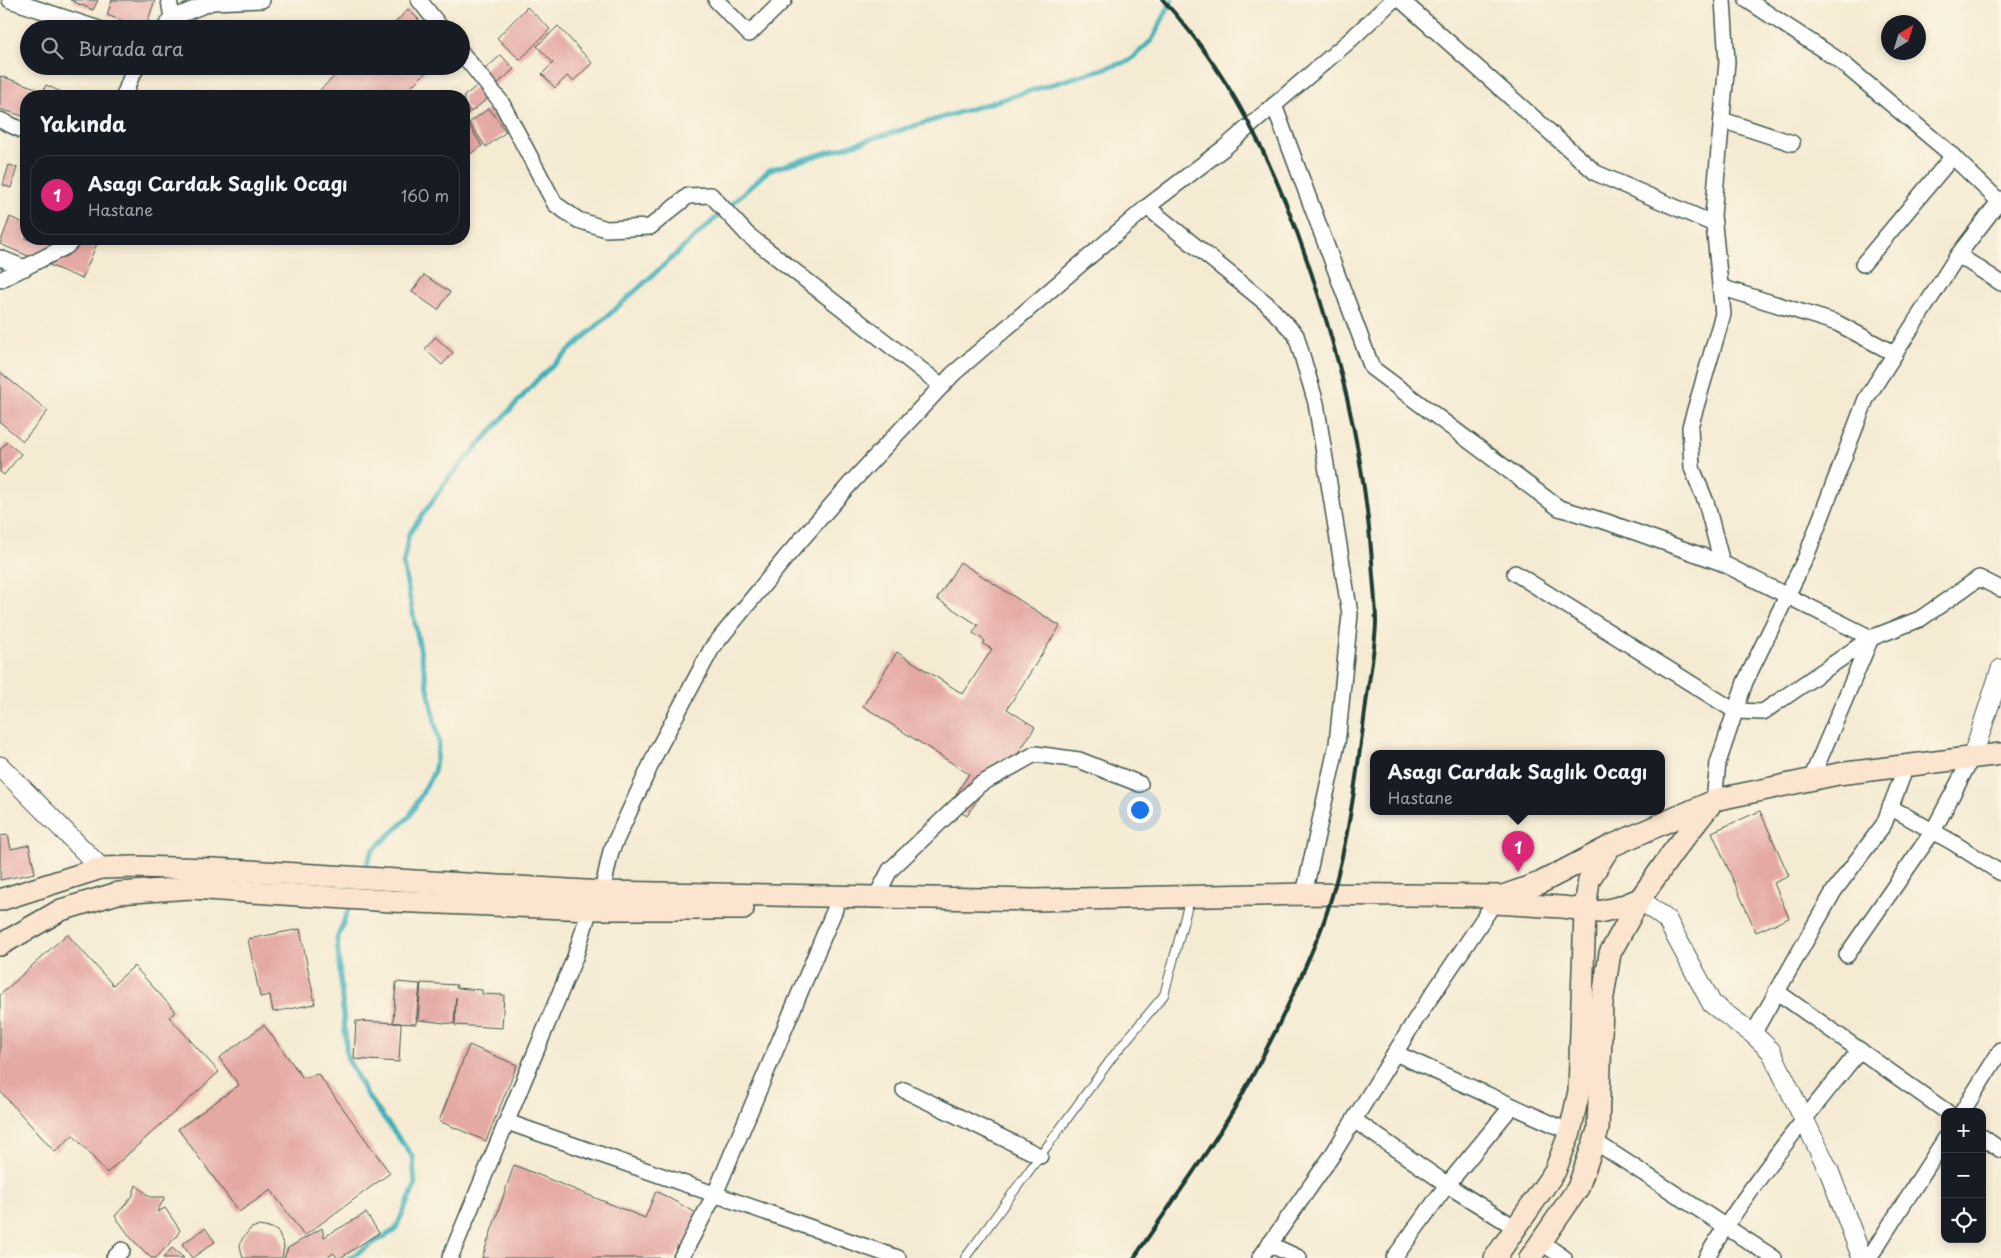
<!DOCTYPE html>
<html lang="tr">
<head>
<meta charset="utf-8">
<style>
	body { margin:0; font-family:"Playpen Sans",sans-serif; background:#20242c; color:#f1f3f6 }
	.controls { position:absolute; right:15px; bottom:15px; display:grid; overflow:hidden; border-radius:10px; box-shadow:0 2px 8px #0003 }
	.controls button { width:45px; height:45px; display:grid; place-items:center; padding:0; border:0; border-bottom:1px solid #363941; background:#171b24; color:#f1f3f6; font:25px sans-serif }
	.compass { position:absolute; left:1881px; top:15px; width:45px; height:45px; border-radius:50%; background:#171b24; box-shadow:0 2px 8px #0003; rotate:38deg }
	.you { position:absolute; left:1139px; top:809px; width:18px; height:18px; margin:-12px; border:4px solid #fff; border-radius:50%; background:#1a73e8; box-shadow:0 0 0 8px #1a73e833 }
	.badge { display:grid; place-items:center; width:32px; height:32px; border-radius:50%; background:#db2777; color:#fff; font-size:16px; font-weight:700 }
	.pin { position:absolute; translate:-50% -41px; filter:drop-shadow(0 1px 2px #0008) }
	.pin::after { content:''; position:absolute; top:26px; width:18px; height:15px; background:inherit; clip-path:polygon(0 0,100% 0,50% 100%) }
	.popup { position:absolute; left:1370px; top:750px; width:295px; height:65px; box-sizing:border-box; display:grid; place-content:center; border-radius:10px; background:#171b24; filter:drop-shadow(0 1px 4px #0005); font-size:16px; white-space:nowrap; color:#9ea1a6 }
	.popup b { font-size:19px; color:#f1f3f6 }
	.popup::after { content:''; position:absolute; left:50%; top:100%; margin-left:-10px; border:10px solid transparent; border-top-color:#171b24 }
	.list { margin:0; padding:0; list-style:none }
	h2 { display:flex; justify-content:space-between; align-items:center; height:65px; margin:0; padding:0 20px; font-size:21px }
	h2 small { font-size:16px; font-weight:400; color:#9ea1a6 }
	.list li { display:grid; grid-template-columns:32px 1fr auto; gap:15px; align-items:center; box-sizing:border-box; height:80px; margin:0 10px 10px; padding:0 10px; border:1px solid #363941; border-radius:20px }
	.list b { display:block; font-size:19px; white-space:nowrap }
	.list p { margin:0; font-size:16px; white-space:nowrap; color:#9ea1a6 }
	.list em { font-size:16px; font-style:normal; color:#9ea1a6 }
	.icon { flex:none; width:28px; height:28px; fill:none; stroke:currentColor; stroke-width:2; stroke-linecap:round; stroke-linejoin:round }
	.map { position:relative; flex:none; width:2001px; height:1258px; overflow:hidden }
	.search { position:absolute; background:#171b24; box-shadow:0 2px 8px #0003; left:20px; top:20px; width:450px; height:55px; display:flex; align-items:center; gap:12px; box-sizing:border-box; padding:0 18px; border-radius:28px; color:#9ea1a6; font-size:19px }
	.panel { position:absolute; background:#171b24; box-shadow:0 2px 8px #0003; left:20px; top:90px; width:450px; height:155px; border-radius:20px }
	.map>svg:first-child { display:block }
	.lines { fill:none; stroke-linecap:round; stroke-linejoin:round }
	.stream { stroke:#41b1ba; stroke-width:5 }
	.building { fill:#e5a9a5 }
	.service-casing { stroke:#3f574c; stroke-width:10 }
	.minor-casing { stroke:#3f574c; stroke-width:18 }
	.tertiary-casing { stroke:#3f574c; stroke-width:21 }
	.secondary-casing { stroke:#3f574c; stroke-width:24 }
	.service { stroke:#fff; stroke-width:8 }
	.minor { stroke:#fff; stroke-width:15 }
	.tertiary { stroke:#fff; stroke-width:19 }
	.secondary { stroke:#fce5cf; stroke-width:21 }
	.rail { stroke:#1f3d34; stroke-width:4 }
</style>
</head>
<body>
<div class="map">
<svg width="2001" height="1258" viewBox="0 0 2001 1258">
	<rect width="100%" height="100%" fill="#fcf5e5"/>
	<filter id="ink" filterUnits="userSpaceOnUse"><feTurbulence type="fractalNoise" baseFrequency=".02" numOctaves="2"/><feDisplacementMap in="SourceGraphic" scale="10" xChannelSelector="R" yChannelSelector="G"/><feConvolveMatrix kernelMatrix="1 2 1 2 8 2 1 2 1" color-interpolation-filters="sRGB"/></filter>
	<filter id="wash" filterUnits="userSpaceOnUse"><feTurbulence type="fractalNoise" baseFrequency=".0096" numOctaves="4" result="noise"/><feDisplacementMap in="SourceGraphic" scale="20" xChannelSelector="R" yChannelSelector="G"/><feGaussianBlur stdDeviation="1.12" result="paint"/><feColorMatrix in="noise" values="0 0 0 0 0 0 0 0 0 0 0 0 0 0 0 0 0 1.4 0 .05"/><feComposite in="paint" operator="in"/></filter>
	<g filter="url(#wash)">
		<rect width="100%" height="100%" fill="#f5ebd3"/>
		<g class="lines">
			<g class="stream">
				<path d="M364,872L372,851L409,817L434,772L439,743L403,564L409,534L448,479L538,379L769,170L1129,61L1152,40L1172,0"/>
				<path d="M349,1258L395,1230L415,1186L413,1157L366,1094L347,1057L337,939L351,903"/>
			</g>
		</g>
		<g id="blocks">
			<g class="building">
				<path d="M70,0H98L93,10Z"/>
				<path d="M112,0H155L145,29L107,15Z"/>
				<path d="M527,7L550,29L520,60L497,38Z"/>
				<path d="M408,9L428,29H389Z"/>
				<path d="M558,26L592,63L573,81L567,76L555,88L542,74L553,63L537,46Z"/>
				<path d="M501,55L514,69L494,87L481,73Z"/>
				<path d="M345,66H432L402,96H326L320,90Z"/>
				<path d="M0,76L36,88L33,96H26V117L0,109Z"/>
				<path d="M46,85L70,96H41Z"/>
				<path d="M478,85L488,98L471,112L464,103V96Z"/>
				<path d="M464,106L469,113L464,117Z"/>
				<path d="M489,108L506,132L486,147L469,123Z"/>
				<path d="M468,124L482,146L464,158V127Z"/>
				<path d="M9,165L17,167L11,188L3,185Z"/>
				<path d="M10,217L26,224V239H60L75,245L77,239H99L82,279L0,244Z"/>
				<path d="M424,275L450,292L438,310L412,292Z"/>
				<path d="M435,337L453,353L442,365L425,349Z"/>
				<path d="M0,372L48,411L23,441L0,422Z"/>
				<path d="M7,442L21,454L4,475L0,472V450Z"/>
				<path d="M960,562L1060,626L1007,709L1035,727L1000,782L992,776L967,816L949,805L969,774L863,706L897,652L963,694L992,649L983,644L985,641L973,633L978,625L937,599Z"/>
				<path d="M1760,811L1789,876L1774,883L1789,918L1756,932L1712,832Z"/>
				<path d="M8,835L11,849L29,845L35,873L0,880V836Z"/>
				<path d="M300,929L315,1004L273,1012L270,995L260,997L248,939Z"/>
				<path d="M67,934L113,985L134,966L176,1012L169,1017L219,1072L107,1173L73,1135L55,1152L0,1091V995Z"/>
				<path d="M396,982L420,984L416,1024L393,1023Z"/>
				<path d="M421,983L457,985L456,988L482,990V994L504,995L502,1028L455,1025L456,997L454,1024L418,1020Z"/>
				<path d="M356,1021L401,1023L399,1062L354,1059Z"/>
				<path d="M264,1025L303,1078L318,1074L390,1173L304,1236L271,1190L239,1212L178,1129L239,1085L219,1058Z"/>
				<path d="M469,1045L517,1065L486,1141L439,1121Z"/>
				<path d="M514,1165L645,1218L656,1191L700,1215L675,1258H482Z"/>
				<path d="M136,1185L150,1197H165L157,1212L165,1208L180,1230L176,1237L156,1258H151L131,1238L115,1216L132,1197Z"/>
				<path d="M366,1213L379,1233L340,1258H337L334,1253L326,1258H284L288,1248L322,1228L324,1237Z"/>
				<path d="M258,1226L272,1228L278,1232L284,1246L282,1258H243L240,1246L242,1239L251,1228Z"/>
				<path d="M205,1228L215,1242L192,1258L182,1244Z"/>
				<path d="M172,1248L184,1258H163Z"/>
			</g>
		</g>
	</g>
	<g filter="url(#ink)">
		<use href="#blocks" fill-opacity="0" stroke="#3f574c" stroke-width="1"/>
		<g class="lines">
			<defs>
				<path id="service" d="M965,1258L1114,1055L1164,995L1187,909"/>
				<g id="minor">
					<path d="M10,0L99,29"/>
					<path d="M419,0L442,29"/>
					<path d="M716,0L749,34L784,0"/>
					<path d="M1401,0L1596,173L1714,224"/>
					<path d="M1747,0L1840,61L1946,150L1999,201"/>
					<path d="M172,18L212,2L262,0"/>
					<path d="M164,29L172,18L169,0"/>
					<path d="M461,52L501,102L555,204L578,220L606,229L650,227L688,196L711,195L748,235L942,386"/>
					<path d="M124,96L131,77L138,66"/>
					<path d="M1274,105L1372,368L1559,508L1607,522L1722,563L1871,638L1811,779"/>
					<path d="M0,120L26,132"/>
					<path d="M1722,120L1792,143"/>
					<path d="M1147,207L1267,304L1296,335L1316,403L1350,614L1337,744L1304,894"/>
					<path d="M1958,255L2001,283"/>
					<path d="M0,258L25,268"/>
					<path d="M1863,264L1953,156"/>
					<path d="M0,280L67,246L74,239"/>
					<path d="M1720,287L1837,323L1895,354"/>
					<path d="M1722,563L1706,502L1692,468L1690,427L1723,314L1713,215L1727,62L1723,0"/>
					<path d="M1515,573L1735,711L1763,712L1871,638L1920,619L1979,578L2001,589"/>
					<path d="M1714,800L1718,763L1745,682L1806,557L1866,399L1958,255L2001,199"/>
					<path d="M1890,807L1952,842L2001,873"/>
					<path d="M876,897L890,870L979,785L1035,754L1079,760L1140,784"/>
					<path d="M1847,955L1933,831L1973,755"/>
					<path d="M1776,991L1947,1112"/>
					<path d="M1753,1034L1834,891L1884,824L1907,764"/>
					<path d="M1395,1053L1570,1132"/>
					<path d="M904,1090L1040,1156"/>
					<path d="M1962,1112L2001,1050"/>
					<path d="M1354,1120L1455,1190L1516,1228"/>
					<path d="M507,1122L898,1258"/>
					<path d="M1982,1137L2001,1150"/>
					<path d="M1594,1141L1774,1258"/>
					<path d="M1541,1242L1564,1258"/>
					<path d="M1269,1244L1299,1258"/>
					<path d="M114,1258L122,1250"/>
					<path d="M450,1258L575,957L592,902L602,892L611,851L658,749L712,648L787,556L850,484L953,374L1147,207L1224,148L1348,42L1393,0"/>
					<path d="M681,1258L715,1194L835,909"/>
					<path d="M1260,1258L1331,1157L1416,1019L1494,903"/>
					<path d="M1394,1258L1447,1185L1512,1106"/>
					<path d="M1706,1258C1750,1184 1806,1117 1860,1050"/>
					<path d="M1869,1258L1945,1139"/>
				</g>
				<g id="tertiary">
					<path d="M1973,755L2001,669"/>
					<path d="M0,766L101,868"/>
					<path d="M1640,899L1667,920L1712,1004L1753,1034L1771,1051L1829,1171L1862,1258"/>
				</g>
				<g id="secondary">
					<path d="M0,900L101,868L134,867L214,869L602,892L1034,900L1304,894L1503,896L1540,883L1611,846L1712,802"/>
					<path d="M1493,903L1562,907L1599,912L1620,907L1640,899"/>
					<path d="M0,945L61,910L118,893L191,888L391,901L590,909H743"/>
					<path d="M1495,1258L1555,1171L1570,1132L1579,1091L1585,910L1589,880L1609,848"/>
					<path d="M1530,1258L1578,1188L1598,1130L1602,1003L1610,953L1640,899L1673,852L1714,800L1838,774L2001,754"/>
				</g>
			</defs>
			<use href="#service" class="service-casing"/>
			<use href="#minor" class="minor-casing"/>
			<use href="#tertiary" class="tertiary-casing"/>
			<use href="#secondary" class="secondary-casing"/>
			<use href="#service" class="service"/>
			<use href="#minor" class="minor"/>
			<use href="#tertiary" class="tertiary"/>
			<use href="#secondary" class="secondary"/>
			<path class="rail" d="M1134,1258C1168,1207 1206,1157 1237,1104C1268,1049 1296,991 1320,932C1347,860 1356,780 1366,704C1369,678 1375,650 1376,623C1376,603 1373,582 1372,561C1365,469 1348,389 1320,300C1286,191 1241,85 1163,0"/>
		</g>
	</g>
</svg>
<div class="controls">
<button>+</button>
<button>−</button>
<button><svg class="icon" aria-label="locate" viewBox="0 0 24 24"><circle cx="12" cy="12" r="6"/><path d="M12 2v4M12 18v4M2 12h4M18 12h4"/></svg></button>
</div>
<svg class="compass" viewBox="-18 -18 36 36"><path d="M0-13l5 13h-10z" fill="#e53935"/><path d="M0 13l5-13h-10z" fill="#9ea1a6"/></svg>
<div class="you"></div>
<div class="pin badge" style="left:1518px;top:872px">1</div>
<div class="popup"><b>Asagı Cardak Saglık Ocagı</b>Hastane</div>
<div class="search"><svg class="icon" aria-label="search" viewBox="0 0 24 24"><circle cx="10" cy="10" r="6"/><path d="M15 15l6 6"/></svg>Burada ara</div>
<section class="panel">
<h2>Yakında<small></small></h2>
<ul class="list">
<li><span class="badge">1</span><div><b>Asagı Cardak Saglık Ocagı</b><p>Hastane</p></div><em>160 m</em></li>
</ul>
</section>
</div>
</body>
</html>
